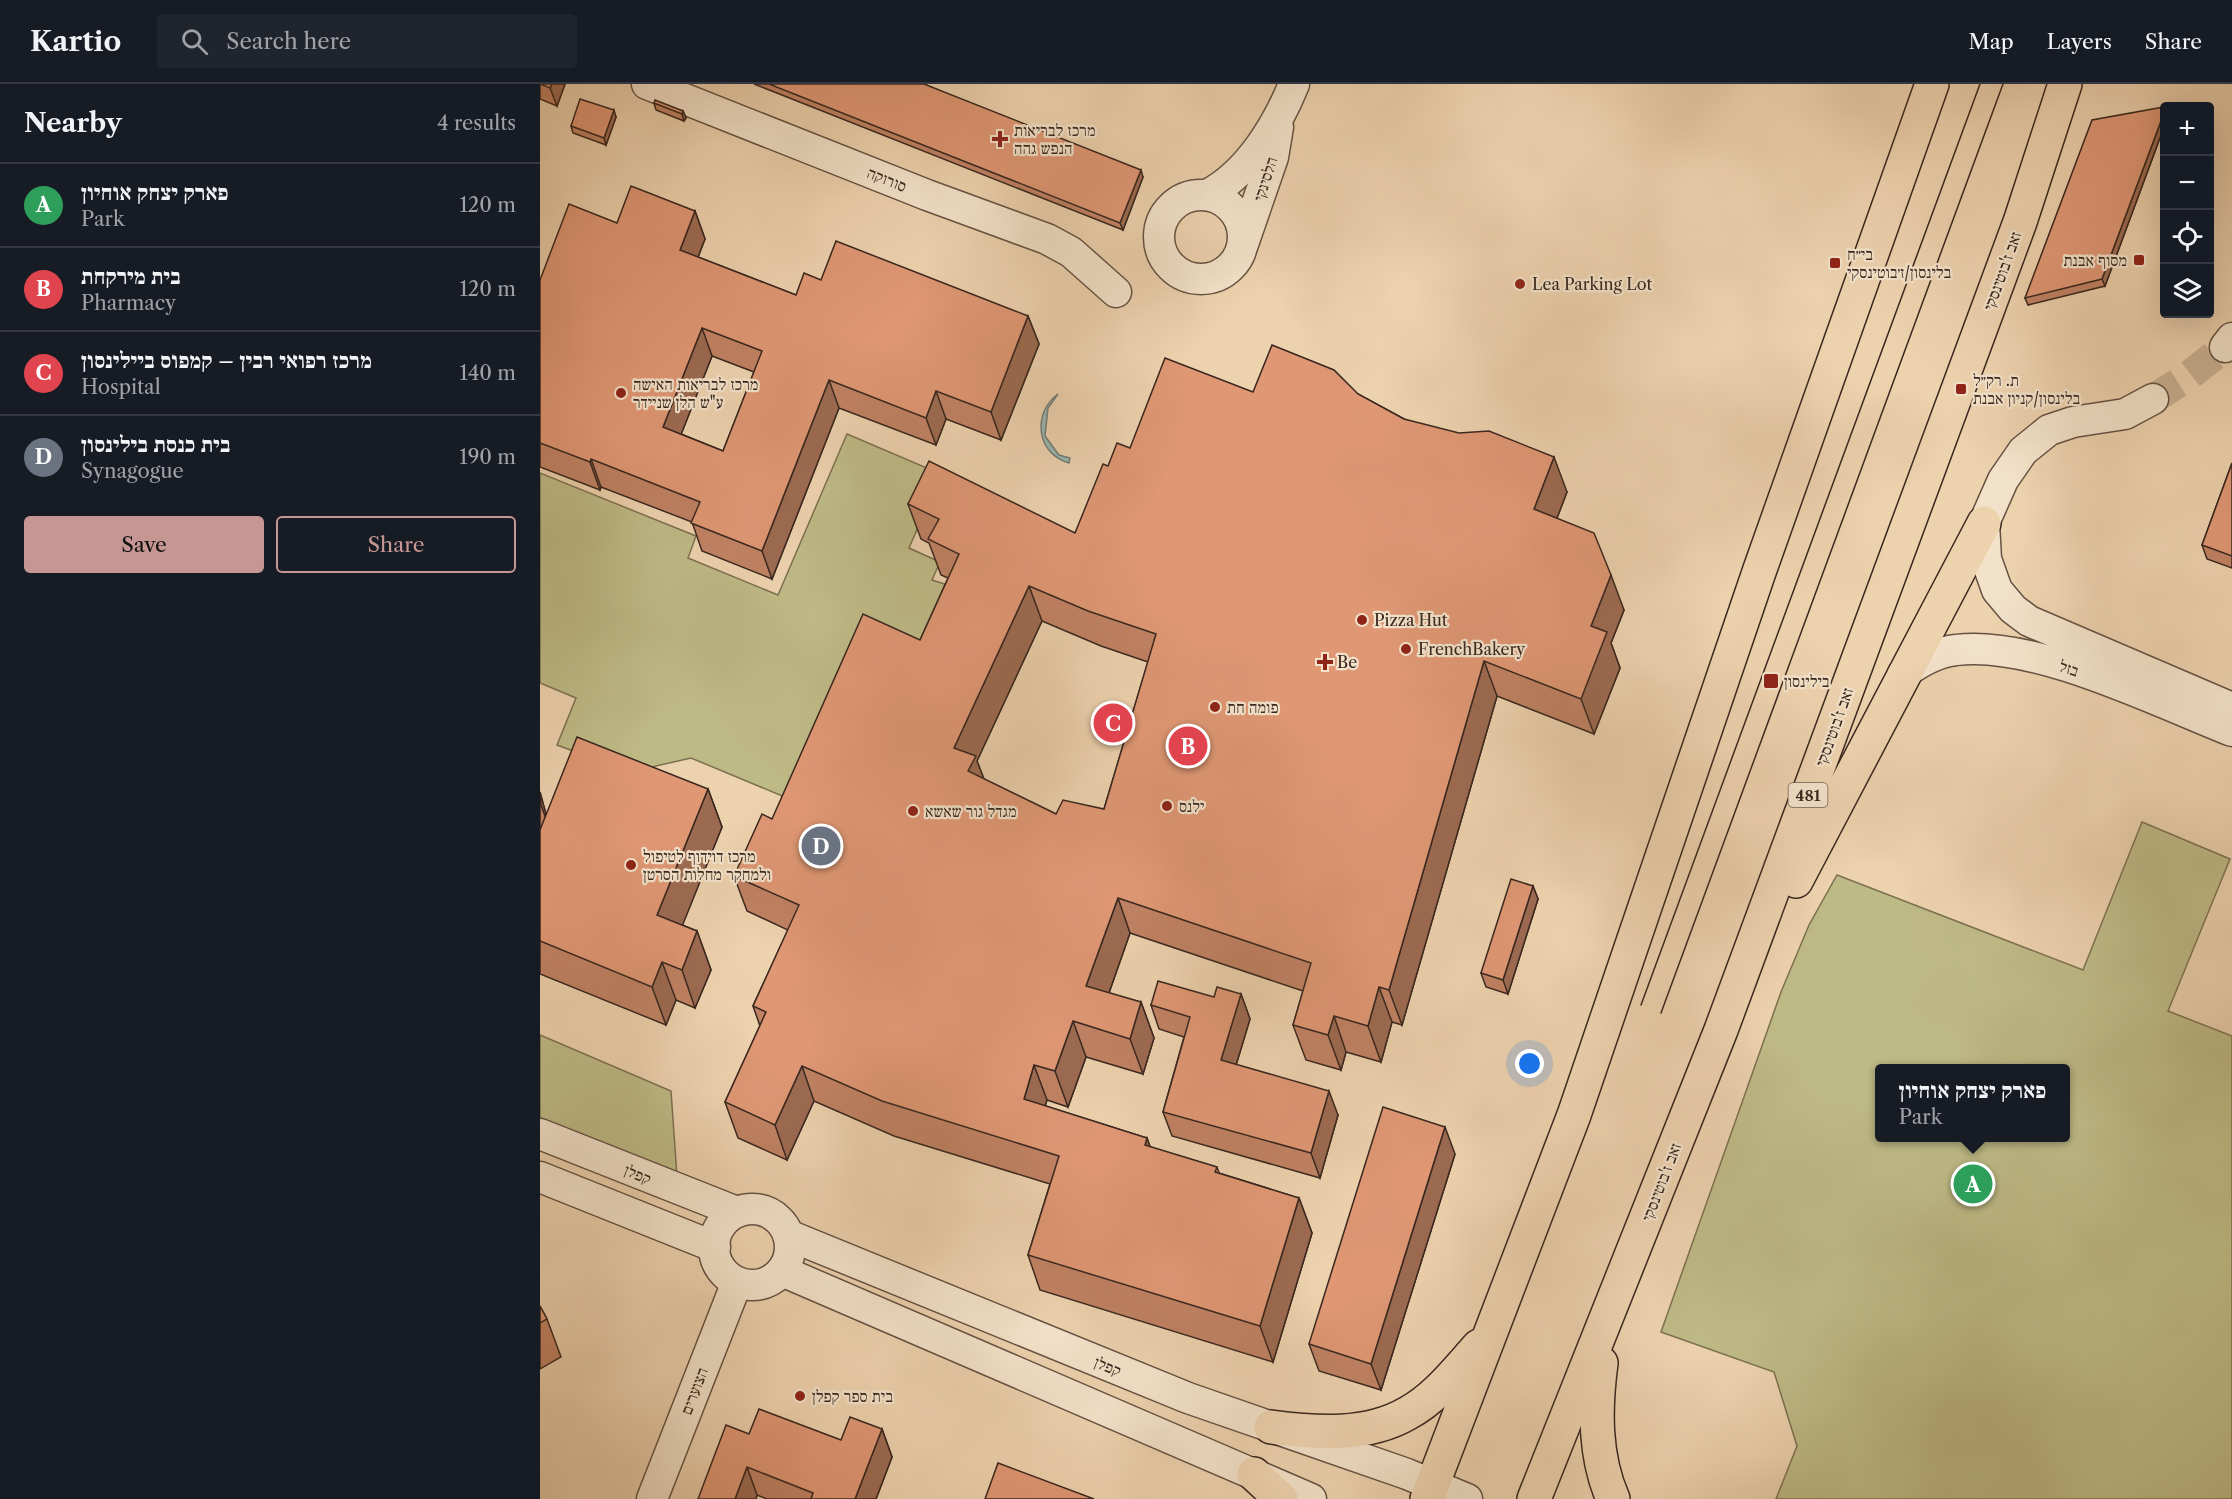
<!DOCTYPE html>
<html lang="en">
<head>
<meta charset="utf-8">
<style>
	body { margin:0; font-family:"Libre Caslon Text","Frank Ruhl Libre",serif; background:#20242c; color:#f1f3f6 }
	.controls { position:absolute; right:18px; top:18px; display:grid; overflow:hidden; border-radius:6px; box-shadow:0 6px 24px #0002 }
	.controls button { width:54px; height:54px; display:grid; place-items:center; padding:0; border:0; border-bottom:2px solid #363941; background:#171b24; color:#f1f3f6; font:30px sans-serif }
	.you { position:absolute; left:990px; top:980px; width:21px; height:21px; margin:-15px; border:4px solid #fff; border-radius:50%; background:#1a73e8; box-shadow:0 0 0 9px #1a73e833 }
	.badge { display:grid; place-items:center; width:39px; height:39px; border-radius:50%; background:#c59692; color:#fff; font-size:20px; font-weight:700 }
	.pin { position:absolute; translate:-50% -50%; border:3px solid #fff; box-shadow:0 2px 6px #0006 }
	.popup { position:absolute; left:1335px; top:980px; width:195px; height:78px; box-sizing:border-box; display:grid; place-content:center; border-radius:6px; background:#171b24; filter:drop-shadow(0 2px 4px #0005); font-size:20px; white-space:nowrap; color:#9ea1a6 }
	.popup b { font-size:22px; color:#f1f3f6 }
	.popup::after { content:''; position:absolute; left:50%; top:100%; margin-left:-12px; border:12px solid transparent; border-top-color:#171b24 }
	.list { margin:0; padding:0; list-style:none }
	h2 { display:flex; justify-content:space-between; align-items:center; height:78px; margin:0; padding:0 24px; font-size:26px }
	h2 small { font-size:20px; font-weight:400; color:#9ea1a6 }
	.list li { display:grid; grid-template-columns:39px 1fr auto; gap:18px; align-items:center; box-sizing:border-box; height:84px; padding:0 24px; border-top:2px solid #363941 }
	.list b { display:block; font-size:22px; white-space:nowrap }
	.list p { margin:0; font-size:20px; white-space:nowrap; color:#9ea1a6 }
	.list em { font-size:20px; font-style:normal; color:#9ea1a6 }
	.actions { display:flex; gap:12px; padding:18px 24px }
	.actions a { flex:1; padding:14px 0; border:2px solid #c59692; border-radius:6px; text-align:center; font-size:21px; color:#c59692 }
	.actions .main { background:#c59692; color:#111 }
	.icon { flex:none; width:33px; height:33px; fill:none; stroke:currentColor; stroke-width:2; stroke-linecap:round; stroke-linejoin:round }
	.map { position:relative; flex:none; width:1692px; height:1415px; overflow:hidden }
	header { display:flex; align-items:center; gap:36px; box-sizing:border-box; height:84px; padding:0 30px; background:#171b24; border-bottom:2px solid #363941 }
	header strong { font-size:28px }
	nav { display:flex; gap:33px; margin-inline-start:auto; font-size:21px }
	.search { width:420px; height:54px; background:#20242c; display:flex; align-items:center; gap:15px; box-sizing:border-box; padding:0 21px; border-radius:6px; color:#9ea1a6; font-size:22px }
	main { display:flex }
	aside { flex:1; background:#171b24 }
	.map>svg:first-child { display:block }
	.green { fill:#beba86; stroke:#7c7052; stroke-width:1.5; fill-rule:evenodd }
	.water { fill:#9ab6b1; stroke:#737d77; stroke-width:1.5 }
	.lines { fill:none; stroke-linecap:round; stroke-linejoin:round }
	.minor-tunnel { stroke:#c9b091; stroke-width:30; stroke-dasharray:30 15; stroke-linecap:butt }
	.minor-casing { stroke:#665243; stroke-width:33 }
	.major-casing { stroke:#39271f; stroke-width:36 }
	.minor { stroke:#f3e2ca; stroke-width:30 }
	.major { stroke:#edd2ae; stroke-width:33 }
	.tram { stroke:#39271f; stroke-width:1.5 }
	.wall { fill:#c08264; stroke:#39271f; stroke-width:1.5; fill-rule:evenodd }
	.shaded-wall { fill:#9c6a51; stroke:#39271f; stroke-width:1.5 }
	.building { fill:#df9774; stroke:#39271f; stroke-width:1.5; fill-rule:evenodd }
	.poi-dot { fill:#8f2418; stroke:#f3e2ca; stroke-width:2 }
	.labels { text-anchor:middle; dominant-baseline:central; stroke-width:4.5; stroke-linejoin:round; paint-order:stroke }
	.shield { fill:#f3e2ca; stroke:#715f52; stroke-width:1.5 }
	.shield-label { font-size:15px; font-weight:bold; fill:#39271f }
	.poi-label { font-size:16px; fill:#39271f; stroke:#f3e2ca; text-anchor:start }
	.street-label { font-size:16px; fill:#39271f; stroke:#f3e2ca }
</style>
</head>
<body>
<header>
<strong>Kartio</strong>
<div class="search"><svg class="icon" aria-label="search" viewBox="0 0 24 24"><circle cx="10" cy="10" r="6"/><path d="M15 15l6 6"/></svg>Search here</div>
<nav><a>Map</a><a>Layers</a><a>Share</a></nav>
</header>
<main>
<aside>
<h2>Nearby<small>4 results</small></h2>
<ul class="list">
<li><span class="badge" style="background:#2e9e5b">A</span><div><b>פארק יצחק אוחיון</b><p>Park</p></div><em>120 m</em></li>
<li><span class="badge" style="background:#e0444e">B</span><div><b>בית מירקחת</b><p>Pharmacy</p></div><em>120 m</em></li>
<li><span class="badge" style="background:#e0444e">C</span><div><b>מרכז רפואי רבין – קמפוס ביילינסון</b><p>Hospital</p></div><em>140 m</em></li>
<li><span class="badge" style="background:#6b7280">D</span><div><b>בית כנסת בילינסון</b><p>Synagogue</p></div><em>190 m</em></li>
</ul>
<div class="actions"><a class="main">Save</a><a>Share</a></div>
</aside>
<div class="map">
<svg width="1692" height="1415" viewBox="0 0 1692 1415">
	<rect width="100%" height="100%" fill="#edd2ae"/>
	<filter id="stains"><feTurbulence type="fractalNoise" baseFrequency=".00333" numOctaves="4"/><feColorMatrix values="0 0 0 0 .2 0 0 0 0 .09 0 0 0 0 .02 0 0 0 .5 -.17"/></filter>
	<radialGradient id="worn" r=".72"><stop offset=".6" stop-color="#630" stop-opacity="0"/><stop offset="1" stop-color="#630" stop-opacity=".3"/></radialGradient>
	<g class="green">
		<path d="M307,350L387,384L397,400L369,464L400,478L392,496L411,502L380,577L252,716L151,674L90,688L17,661L36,614L0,599V389L156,452L148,474L238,511Z"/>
		<path d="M1602,738L1690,775L1628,927L1692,952V1415H1236L1257,1362L1234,1288L1121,1248L1241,908L1269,841L1297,791L1543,886ZM1340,984H1526V1054H1340Z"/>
		<path d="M0,951L131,1007L138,1107L0,1050Z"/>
	</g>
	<path class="water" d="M518,310L508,324L505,352L519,371L530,374L529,379C496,370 492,329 518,310Z"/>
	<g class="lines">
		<path class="minor-tunnel" d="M1613,315L1646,294L1685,263"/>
		<defs>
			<g id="minor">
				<path d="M107,0L387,111L507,155L531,168L576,208"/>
				<circle cx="661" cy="153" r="42"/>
				<path d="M667,111C708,90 737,42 754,0"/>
				<path d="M703,160L733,73L738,43"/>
				<path d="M1685,263L1692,254"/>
				<path d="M1613,315L1585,330L1533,338L1509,346L1483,367L1463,396L1444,439L1446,475L1457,506L1473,525L1489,537L1692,624"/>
				<path d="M1363,590C1379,578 1396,568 1416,566C1495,556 1618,618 1692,647"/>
				<path d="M0,1050L197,1128"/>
				<path d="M0,1093L175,1163"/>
				<circle cx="212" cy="1163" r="38"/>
				<path d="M248,1151L648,1314L867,1390L927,1415"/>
				<path d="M242,1187L771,1415"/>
				<path d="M112,1415L197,1198"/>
			</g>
			<g id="major">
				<path d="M1256,797L1444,439"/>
				<path d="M1061,1279C1055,1324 1054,1372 1073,1415"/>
				<path d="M731,1343C776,1349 827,1353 868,1329C896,1314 918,1285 939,1262"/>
				<path d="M714,1390L741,1415"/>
				<path d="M887,1415L1034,1031L1219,488L1392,0"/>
				<path d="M994,1415L1181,946L1480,138L1525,0"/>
			</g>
		</defs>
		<use href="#minor" class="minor-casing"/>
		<use href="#major" class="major-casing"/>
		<use href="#minor" class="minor"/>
		<use href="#major" class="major"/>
		<g class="tram">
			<path d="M1101,921L1440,0"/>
			<path d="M1121,929L1463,0"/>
		</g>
	</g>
	<g class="wall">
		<path d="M0,0H25L17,22L0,15Z"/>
		<path d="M214,0H384L603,93L583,146Z"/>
		<path d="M114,19L143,27L146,34L144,37L116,26Z"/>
		<path d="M1624,23V43L1565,202L1488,221L1485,214Z"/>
		<path d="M76,33L66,61L33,49L31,42Z"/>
		<path d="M155,127L165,155L158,173L256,211L281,196L488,232L499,260L461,356L406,335L396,361L299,324L232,495L162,467L152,438L61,403L60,406L0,383V196L77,139ZM172,272L214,288L183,367L141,350Z"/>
		<path d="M713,308L818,310L864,335L1027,408L1017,434L1084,526L1071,559L1080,584L1054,650L957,612L862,941L852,938L841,978L806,968L801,986L766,976L753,941L763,907L590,849L569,909L601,918L614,954L603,990L546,973L528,1023L507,1016L505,1022L607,1054L610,1063L677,1083L679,1089L759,1114L772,1149L733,1278L500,1206L488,1171L510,1100L354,1052L274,1017L247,1076L198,1054L185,1018L220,942L213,922L248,846L207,827L194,792L232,735L380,556L408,494L401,491L389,459L381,455L368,420L535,449L568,382L590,364ZM502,537L561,562L608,578L564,725L516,730L444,695L437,677Z"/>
		<path d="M1692,379V484L1667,475L1662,461Z"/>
		<path d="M168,705L182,743L142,841L157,847L171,886L155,924L136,916L126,941L0,890V708L6,731Z"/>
		<path d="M993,802L998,815L968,910L946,903L941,889Z"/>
		<path d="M701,910L710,935L696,981L798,1031L780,1094L632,1052L623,1028L644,953L619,945L611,921Z"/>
		<path d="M915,1070L841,1306L779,1287L769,1260Z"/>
		<path d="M0,1222L7,1235L21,1273L0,1285Z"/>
		<path d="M342,1345L352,1373L336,1415H227L217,1411L216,1415H158L209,1350L301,1356Z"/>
	</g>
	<g class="shaded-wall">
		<path d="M12,0H25L17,22L10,4Z"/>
		<path d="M74,26L76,33L66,61L64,54Z"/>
		<path d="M143,27L146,34L144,37L142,30Z"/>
		<path d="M1624,29V43L1565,202L1562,195Z"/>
		<path d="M601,86L603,93L583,146L580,139Z"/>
		<path d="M155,127L165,155L150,194L140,166Z"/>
		<path d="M488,232L499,260L461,356L451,328Z"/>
		<path d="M162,244L172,272L133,371L123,343Z"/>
		<path d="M289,296L299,324L232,495L222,467Z"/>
		<path d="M396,307L406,335L396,361L386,334Z"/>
		<path d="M1014,373L1027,408L1007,460L994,425Z"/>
		<path d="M51,375L61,403L60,406L50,378Z"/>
		<path d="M1071,491L1084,526L1071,559L1080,584L1054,650L1041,615L1051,542Z"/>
		<path d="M489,502L502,537L437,677L449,708L441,722L414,664Z"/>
		<path d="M944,577L957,612L862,941L849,906Z"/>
		<path d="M168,705L182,743L131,870L117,831Z"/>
		<path d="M0,708L11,748L1,721Z"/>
		<path d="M993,802L998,815L968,910L963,896Z"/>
		<path d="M578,814L590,849L559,937L546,902Z"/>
		<path d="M157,847L171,886L155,924L142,886Z"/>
		<path d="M122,878L136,916L126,941L112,903Z"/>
		<path d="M839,903L852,938L841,978L828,942Z"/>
		<path d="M701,910L710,935L690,1001L681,976Z"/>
		<path d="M601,918L614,954L603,990L590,955Z"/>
		<path d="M794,932L806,968L801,986L788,951Z"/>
		<path d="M533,937L546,973L528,1023L515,987Z"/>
		<path d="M494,981L507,1016L496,1050L484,1015Z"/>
		<path d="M262,982L274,1017L247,1076L235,1041Z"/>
		<path d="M789,1007L798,1031L780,1094L771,1069Z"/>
		<path d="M905,1043L915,1070L841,1306L831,1280Z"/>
		<path d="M607,1054L620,1089L605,1061Z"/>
		<path d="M759,1114L772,1149L733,1278L720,1242Z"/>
		<path d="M342,1345L352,1373L336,1415H315Z"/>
		<path d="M207,1383L217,1411L216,1415H195Z"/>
	</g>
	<g class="building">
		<path d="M0,0H12L10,4Z"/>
		<path d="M229,0H384L601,86L580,139Z"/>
		<path d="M40,15L74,26L64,54L31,42Z"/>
		<path d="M115,16L143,27L142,30L114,19Z"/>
		<path d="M1624,23V29L1562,195L1485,214L1552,36Z"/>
		<path d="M91,102L155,127L140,166L256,211L264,189L281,196L296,157L488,232L451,328L396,307L386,334L289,296L222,467L151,439L160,418L51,375L50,378L0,359V196L29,120L77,139ZM162,244L222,267L183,367L123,343Z"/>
		<path d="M732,261L794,286L818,310L864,335L919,349L949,347L1014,373L994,425L1054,449L1071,491L1051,542L1067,548L1041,615L944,577L849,906L839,903L828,942L794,932L788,951L753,941L771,879L578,814L546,902L601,918L590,955L533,937L515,987L494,981L484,1015L607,1054L605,1061L677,1083L675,1088L759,1114L720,1242L488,1171L519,1072L342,1017L262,982L235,1041L185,1018L226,928L213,922L259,821L194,792L222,730L232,735L323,530L380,556L419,470L388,455L399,435L368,420L389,377L535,449L563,380L568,382L577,359L590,364L625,274L713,308ZM489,502L548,527L616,550L564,725L523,716L516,730L428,687L436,672L414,664Z"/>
		<path d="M1692,379V472L1662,461Z"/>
		<path d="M37,653L168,705L117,831L157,847L142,886L122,878L112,903L0,857V746Z"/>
		<path d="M971,795L993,802L963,896L941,889Z"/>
		<path d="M618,897L674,913L677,903L701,910L681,976L789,1007L771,1069L623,1028L650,933L611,921Z"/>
		<path d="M843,1023L905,1043L831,1280L769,1260Z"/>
		<path d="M0,1222L7,1235L0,1239Z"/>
		<path d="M219,1325L301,1356L310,1333L342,1345L315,1415H271L273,1409L207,1383L195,1415H158L186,1341L209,1350Z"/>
		<path d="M458,1379L554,1415H445Z"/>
	</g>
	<g class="poi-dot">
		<path d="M457 46h6v6h6v6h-6v6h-6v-6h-6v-6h6z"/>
		<rect x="1593" y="170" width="12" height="12" rx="3"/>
		<rect x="1289" y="173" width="12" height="12" rx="3"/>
		<circle cx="980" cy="200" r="6"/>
		<rect x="1415" y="299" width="12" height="12" rx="3"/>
		<circle cx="81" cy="309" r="6"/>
		<circle cx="822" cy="536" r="6"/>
		<circle cx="866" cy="565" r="6"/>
		<path d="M782 569h6v6h6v6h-6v6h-6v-6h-6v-6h6z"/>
		<rect x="1223" y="589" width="16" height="16" rx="3"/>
		<circle cx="675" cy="623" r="6"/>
		<circle cx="627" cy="722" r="6"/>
		<circle cx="373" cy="727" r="6"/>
		<circle cx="91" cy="781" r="6"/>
		<circle cx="260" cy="1312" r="6"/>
	</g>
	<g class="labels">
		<rect class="shield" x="1248.5" y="699" width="39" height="24" rx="4.5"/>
		<g class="shield-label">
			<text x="1268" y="711">481</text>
		</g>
		<g class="poi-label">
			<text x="474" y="46">מרכז לבריאות<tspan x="474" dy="18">הנפש גהה</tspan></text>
			<text x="1307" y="170">בי״ח<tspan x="1307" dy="18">בלינסון/ז׳בוטינסקי</tspan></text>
			<text x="1587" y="176" text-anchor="end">מסוף אבנת</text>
			<text x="992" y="200">Lea Parking Lot</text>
			<text x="1433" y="296">ת. רק״ל<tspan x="1433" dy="18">בלינסון/קניון אבנת</tspan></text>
			<text x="93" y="300">מרכז לבריאות האישה<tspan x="93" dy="18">ע"ש הלן שניידר</tspan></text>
			<text x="834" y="536">Pizza Hut</text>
			<text x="878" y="565">FrenchBakery</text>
			<text x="797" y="578">Be</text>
			<text x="1244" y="597">בילינסון</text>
			<text x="687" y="623">פומה חת</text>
			<text x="639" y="722">ילנס</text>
			<text x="385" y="727">מגדל גור שאשא</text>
			<text x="103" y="772">מרכז דוידוף לטיפול<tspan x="103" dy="18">ולמחקר מחלות הסרטן</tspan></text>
			<text x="272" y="1312">בית ספר קפלן</text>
		</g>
		<g class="street-label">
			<text transform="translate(347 95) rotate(22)">סורוקה</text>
			<text transform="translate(725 95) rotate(-72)">הלסינקי</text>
			<text transform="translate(1462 187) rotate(-70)">זאב ז'בוטינסקי</text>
			<text transform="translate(1529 584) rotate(19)">בזל</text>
			<text transform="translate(1294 643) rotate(-70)">זאב ז'בוטינסקי</text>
			<text transform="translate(98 1090) rotate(22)">קפלן</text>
			<text transform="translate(1121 1098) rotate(-69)">זאב ז'בוטינסקי</text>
			<text transform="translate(568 1282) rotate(22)">קפלן</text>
			<text transform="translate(154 1307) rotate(-69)">הצוערים</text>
		</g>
	</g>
	<rect width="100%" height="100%" filter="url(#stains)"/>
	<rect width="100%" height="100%" fill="url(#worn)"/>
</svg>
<div class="controls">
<button>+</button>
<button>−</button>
<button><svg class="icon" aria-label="locate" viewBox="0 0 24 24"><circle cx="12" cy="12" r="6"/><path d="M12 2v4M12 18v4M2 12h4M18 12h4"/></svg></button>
<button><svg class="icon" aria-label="layers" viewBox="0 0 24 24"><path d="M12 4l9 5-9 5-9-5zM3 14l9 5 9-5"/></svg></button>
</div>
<div class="you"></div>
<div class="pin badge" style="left:1433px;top:1100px;background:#2e9e5b">A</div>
<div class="popup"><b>פארק יצחק אוחיון</b>Park</div>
<div class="pin badge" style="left:648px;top:662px;background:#e0444e">B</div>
<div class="pin badge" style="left:573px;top:639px;background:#e0444e">C</div>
<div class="pin badge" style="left:281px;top:762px;background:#6b7280">D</div>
</div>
</main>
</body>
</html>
